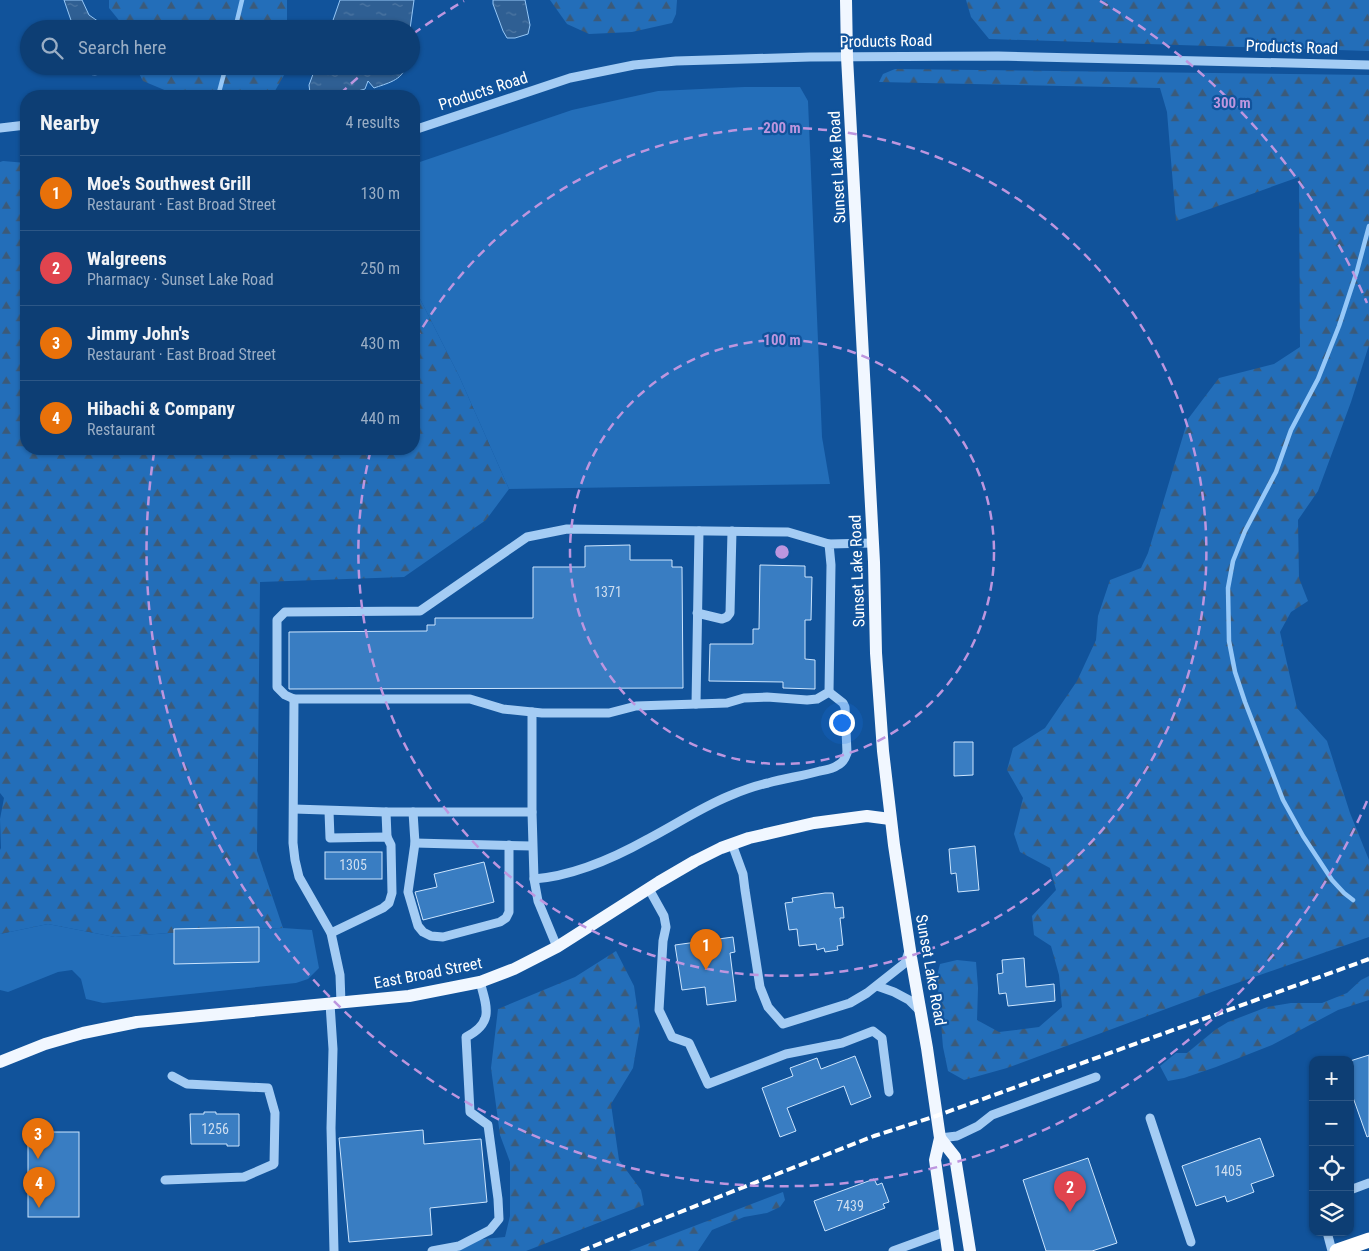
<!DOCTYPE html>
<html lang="en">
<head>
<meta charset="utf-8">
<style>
	body { margin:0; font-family:"Roboto Condensed",sans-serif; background:#1b497c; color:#f1f3f6 }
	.controls { position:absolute; right:15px; bottom:15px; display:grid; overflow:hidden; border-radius:10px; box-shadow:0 1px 4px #0004 }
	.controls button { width:45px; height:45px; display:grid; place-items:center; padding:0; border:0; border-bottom:1px solid #2d5786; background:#0d3e74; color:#f1f3f6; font:25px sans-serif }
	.you { position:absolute; left:841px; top:722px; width:18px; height:18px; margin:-12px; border:4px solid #fff; border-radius:50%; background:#1a73e8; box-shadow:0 0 0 8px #1a73e833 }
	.badge { display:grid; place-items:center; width:32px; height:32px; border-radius:50%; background:#90b9f0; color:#fff; font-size:16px; font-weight:700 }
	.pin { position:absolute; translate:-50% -41px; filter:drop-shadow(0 1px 2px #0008) }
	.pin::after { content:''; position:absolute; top:26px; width:18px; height:15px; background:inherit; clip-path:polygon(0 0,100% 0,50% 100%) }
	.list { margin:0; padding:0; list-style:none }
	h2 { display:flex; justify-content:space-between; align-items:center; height:65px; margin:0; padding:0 20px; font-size:21px }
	h2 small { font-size:16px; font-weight:400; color:#9aaec5 }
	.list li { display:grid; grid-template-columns:32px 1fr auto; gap:15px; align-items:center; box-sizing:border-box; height:75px; padding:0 20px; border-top:1px solid #2d5786 }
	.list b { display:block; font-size:19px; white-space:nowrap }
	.list p { margin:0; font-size:16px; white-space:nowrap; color:#9aaec5 }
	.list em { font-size:16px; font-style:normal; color:#9aaec5 }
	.icon { flex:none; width:28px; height:28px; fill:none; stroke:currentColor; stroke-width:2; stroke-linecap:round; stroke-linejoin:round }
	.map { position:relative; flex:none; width:1369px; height:1251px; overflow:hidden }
	.search { position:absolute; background:#0d3e74; box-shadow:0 1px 4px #0004; left:20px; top:20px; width:400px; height:55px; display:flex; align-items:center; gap:12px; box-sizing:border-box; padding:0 18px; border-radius:28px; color:#9aaec5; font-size:19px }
	.panel { position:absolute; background:#0d3e74; box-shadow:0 1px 4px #0004; left:20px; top:90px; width:400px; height:365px; border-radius:20px }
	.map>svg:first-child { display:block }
	.green { fill:#236eb9 }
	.forest { fill:url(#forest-firs) }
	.water { fill:url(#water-ripples); stroke:#96c8f8 }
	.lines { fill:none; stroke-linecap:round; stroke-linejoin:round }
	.stream { stroke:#96c8f8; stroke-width:4.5 }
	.building { fill:#397dc2; stroke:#cce5fe }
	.minor { stroke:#a4ccf4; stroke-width:9 }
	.major { stroke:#f1f7ff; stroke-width:12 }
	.highway { stroke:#fff; stroke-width:15 }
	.rail { stroke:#fff; stroke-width:4; stroke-dasharray:9 4; stroke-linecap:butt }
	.ring { fill:none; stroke:#bd96df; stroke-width:2.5; stroke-dasharray:9 6 }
	.labels { text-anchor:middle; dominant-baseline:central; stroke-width:4.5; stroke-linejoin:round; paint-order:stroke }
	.number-label { font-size:14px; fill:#cedef0 }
	.street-label { font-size:16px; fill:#fff; stroke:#11539b }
	.centre { fill:#bd96df; stroke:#11539b; stroke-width:2.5 }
	.ring-label { font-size:15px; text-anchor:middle; font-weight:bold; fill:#bd96df; stroke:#11539b; stroke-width:4.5; stroke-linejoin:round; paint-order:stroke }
</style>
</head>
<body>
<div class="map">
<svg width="1369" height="1251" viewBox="0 0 1369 1251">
	<defs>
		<pattern id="forest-firs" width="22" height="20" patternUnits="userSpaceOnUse" patternTransform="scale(1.25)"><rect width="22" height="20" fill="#236eb9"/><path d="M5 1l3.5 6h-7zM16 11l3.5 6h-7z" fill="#3c5a78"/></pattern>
		<pattern id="water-ripples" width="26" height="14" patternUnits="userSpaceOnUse" patternTransform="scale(1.25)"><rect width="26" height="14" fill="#2f5f93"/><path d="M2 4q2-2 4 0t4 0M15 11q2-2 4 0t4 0" fill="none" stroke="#4e77a3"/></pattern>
	</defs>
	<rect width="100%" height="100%" fill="#11539b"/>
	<g class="green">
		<path d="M744,87H800L808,101L822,437L830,484L509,489L459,376L414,287V164L572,110L658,91Z"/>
		<path d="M48,924L115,937L196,931L283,928L312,930L319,968L308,979L296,983L103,1003L86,999L81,979L72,970L58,972L8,992L0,990V934Z"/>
	</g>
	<g class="forest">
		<path d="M109,0H287V29H126L109,8Z"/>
		<path d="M550,0H677L676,14L672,23L632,32L589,34L567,24Z"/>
		<path d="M966,0H1369V51L989,39L971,17Z"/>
		<path d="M135,66H287V70L272,96H187L174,94L143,81Z"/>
		<path d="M895,69L1369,75V345L1351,402L1318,491L1298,520L1299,578L1308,601L1291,612L1280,632L1297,708L1327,741L1350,813L1369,860V937L1217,990L1007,1068L964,1080L948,1071L943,1047L937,976L940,964L957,960L976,962L978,988L977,1020L999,1032L1039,1027L1062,1007L1059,975L1051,946L1034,935L1032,916L1056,890L1050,868L1020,852L1014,834L1023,798L1007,770L1013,748L1045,728L1077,681L1096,640L1098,616L1110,580L1141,568L1148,553L1188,419L1219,378L1274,364L1300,347L1299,177L1176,221L1167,112L1160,88L879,82L883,74Z"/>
		<path d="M3,161L26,163V449H414V287L459,376L509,489L486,520L404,577L260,582L257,851L283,928L196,931L115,937L48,924L0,934V850L1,848L0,819L4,798L0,793V162Z"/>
		<path d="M616,951L634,986L640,1027L633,1068L611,1104L619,1160L641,1190L644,1205L526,1251H440L462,1241L505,1237L510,1216V1162L500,1135L491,1068L498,1009L575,977Z"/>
		<path d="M1369,976V1000L1338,1010L1272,1045L1216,1067L1184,1078L1168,1081L1160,1066L1176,1053H1187L1215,1030L1228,1022L1267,1007L1291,1003H1322L1347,993L1361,980Z"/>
		<path d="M783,1192L785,1200L780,1207L767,1213L744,1217L712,1230L698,1251H629Z"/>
	</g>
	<g class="water">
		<path d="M64,0H82L89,15L102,24L101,29H74Z"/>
		<path d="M340,0H414L410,29H330Z"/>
		<path d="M493,0H525L530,25L528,34L515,38H507L503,31L493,4Z"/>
		<path d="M81,66H101L104,72C95,77 89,75 81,69Z"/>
		<path d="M316,66H405C404,80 385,84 374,88L368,81L365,89C350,93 324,102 310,93L309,85Z"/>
	</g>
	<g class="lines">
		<g class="stream">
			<path d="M235,29L242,0"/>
			<path d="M218,96L226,66"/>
			<path d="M1353,900L1344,893L1332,880L1303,836L1283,800L1245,702L1235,672L1229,641L1228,588L1233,561L1245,531L1276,472L1291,430L1318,379L1339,326L1357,271L1369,226"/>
		</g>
	</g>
	<g class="building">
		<path d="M630,545V560H672V567H682L683,688L289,689V632L427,631V625H435V618H533V567H585V546Z"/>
		<path d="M760,565L805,566V577H812L811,620H805V659L815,660V689L783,688V682L709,681L710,644H753V629H759Z"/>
		<path d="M954,742H973V775L954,776Z"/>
		<path d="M975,846L979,890L958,892L956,873L951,874L949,849Z"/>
		<rect x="325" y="852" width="57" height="27"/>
		<path d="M484,862L494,902L423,920L415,892L437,887L434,874Z"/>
		<path d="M825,893H833L835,908L843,907L844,918H840L843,945L837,946L838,950L825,952L824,948L817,950L816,944L799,946L797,929L789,930L785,903L793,902L792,898Z"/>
		<path d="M259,927V962L174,964V929Z"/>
		<path d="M733,937L735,952L730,953L736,1001L707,1005L705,987L682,990L675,945Z"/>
		<path d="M1024,958L1026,987L1054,984L1055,1001L1008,1006L1006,993L999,994L997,974L1003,973L1002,960Z"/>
		<path d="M1369,1055V1136L1367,1137L1350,1089V1061Z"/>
		<path d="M855,1056L871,1097L851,1105L844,1086L787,1108L796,1131L780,1137L762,1088L793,1076L790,1068L817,1058L821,1069Z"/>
		<path d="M204,1112H216V1114H239V1146H227V1144H191L190,1114H204Z"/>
		<path d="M423,1130L424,1144L481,1139L487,1202L430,1208L432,1235L349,1242L339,1138Z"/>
		<rect x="28" y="1132" width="51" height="85"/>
		<path d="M1260,1138L1274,1176L1251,1184L1254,1192L1227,1202L1225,1196L1196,1206L1182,1166Z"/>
		<path d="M1088,1158L1117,1243L1092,1251H1046L1023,1180Z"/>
		<path d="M874,1179L877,1185L882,1183L889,1202L883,1204L885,1208L825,1231L814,1201Z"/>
	</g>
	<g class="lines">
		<g class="minor">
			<path d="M0,128L26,125"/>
			<path d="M414,130L570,78L634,65L676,61L810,57L998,56L1369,65"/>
			<path d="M697,613L722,619L727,617L730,613L732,531"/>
			<path d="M294,699L285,695L277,687V620L285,612L420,611L527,537L567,529L788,532L829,544"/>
			<path d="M696,704L699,531"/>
			<path d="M532,712V812L534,879L538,901L557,947"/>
			<path d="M294,809L386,812H532"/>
			<path d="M329,811L330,838L387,837L391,845L392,893L389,903L383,908L331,933"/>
			<path d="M386,812L387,837"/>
			<path d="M413,812L415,843L408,892L418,926L423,932L431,936L443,937L500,922L506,918L509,912V845"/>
			<path d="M415,843L532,846"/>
			<path d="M732,844L743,874L745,890L760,987L768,1007L783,1024L850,1003L867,993L905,963L909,951"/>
			<path d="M534,879C573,876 614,858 648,839C675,825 700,808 729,796C741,791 755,786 768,783C785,778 803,776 820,771C826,770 833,769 838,765C843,763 845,759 847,753L845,707L843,703L829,692"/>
			<path d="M649,889L664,916L666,927L663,941L659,1010L672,1037L689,1043L708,1084L786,1054L842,1043L873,1031L882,1038L889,1092"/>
			<path d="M877,986L894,992L909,1000L921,1012"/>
			<path d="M341,1003L340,975L331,933L299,877L295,860L293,843L294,699H470L503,709L542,713H609L636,706L727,703L744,698L767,697L807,700L817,699L829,692L831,565L829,544L873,543"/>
			<path d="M330,1004L333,1049L331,1128L334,1251"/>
			<path d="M1150,1118L1191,1242"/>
			<path d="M940,1138L957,1136L978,1126L992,1115L1096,1077"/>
			<path d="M165,1180L244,1177L274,1164L275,1113L268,1088L187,1084L172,1076"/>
			<path d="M1350,1190L1369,1183"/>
			<path d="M1327,1232L1332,1251"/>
			<path d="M432,1251L459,1246L490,1230L499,1219L498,1199L488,1125L470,1112L466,1037C494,1023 487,1007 480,982"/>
			<path d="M893,1251L945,1232"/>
		</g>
		<g class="major">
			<path d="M846,0L847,57L874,562L876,653L883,751L894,845L911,957L927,1048L940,1138L935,1160L948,1251"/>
			<path d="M0,1062L45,1044L83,1033L137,1022L409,996L480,982L514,969L557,947L659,882L695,861L721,848L749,838L814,823L867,816L890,819"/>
			<path d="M940,1138L955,1157L970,1251"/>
		</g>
		<path class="highway" d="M1337,1251L1369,1240"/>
		<path class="rail" d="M581,1251L874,1136L936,1116L1369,959"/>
	</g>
	<g class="ring">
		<circle cx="782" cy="552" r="212"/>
		<path d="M415 340A424 424 0 1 1 371 449"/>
		<path d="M1367 801A636 636 0 0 1 154 453M340 94A636 636 0 0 1 369 68M413 34A636 636 0 0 1 464 1M1100 1A636 636 0 0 1 1367 303"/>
	</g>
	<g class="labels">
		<g class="number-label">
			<text x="608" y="592">1371</text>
			<text x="353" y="865">1305</text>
			<text x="215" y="1129">1256</text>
			<text x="1228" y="1171">1405</text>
			<text x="850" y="1206">7439</text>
		</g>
		<g class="street-label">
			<text transform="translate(886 41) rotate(-1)">Products Road</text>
			<text transform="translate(1292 47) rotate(2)">Products Road</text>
			<text transform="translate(483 91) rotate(-18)">Products Road</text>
			<text transform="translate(837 167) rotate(-93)">Sunset Lake Road</text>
			<text transform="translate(857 571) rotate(-92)">Sunset Lake Road</text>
			<text transform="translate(931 970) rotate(80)">Sunset Lake Road</text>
			<text transform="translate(428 973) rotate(-11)">East Broad Street</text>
		</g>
	</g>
	<circle cx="782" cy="552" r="8" class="centre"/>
	<g class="ring-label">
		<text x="1232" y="108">300 m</text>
		<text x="782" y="133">200 m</text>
		<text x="782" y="345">100 m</text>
	</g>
</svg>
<div class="controls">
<button>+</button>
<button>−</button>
<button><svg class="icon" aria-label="locate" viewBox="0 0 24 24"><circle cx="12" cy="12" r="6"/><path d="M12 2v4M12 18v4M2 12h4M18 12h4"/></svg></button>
<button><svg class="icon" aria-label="layers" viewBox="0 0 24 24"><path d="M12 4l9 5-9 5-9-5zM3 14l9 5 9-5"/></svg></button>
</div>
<div class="you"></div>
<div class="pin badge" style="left:706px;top:970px;background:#e8710a">1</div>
<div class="pin badge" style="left:1070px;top:1212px;background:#e0444e">2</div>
<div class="pin badge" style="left:38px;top:1159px;background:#e8710a">3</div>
<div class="pin badge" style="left:39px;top:1208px;background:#e8710a">4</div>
<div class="search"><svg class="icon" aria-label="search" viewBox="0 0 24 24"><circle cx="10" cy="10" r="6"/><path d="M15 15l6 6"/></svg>Search here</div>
<section class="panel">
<h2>Nearby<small>4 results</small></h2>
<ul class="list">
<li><span class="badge" style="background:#e8710a">1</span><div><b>Moe's Southwest Grill</b><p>Restaurant · East Broad Street</p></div><em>130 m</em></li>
<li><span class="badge" style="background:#e0444e">2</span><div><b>Walgreens</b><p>Pharmacy · Sunset Lake Road</p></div><em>250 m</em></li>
<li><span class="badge" style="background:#e8710a">3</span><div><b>Jimmy John's</b><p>Restaurant · East Broad Street</p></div><em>430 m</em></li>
<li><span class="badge" style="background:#e8710a">4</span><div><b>Hibachi &amp; Company</b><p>Restaurant</p></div><em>440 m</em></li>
</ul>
</section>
</div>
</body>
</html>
